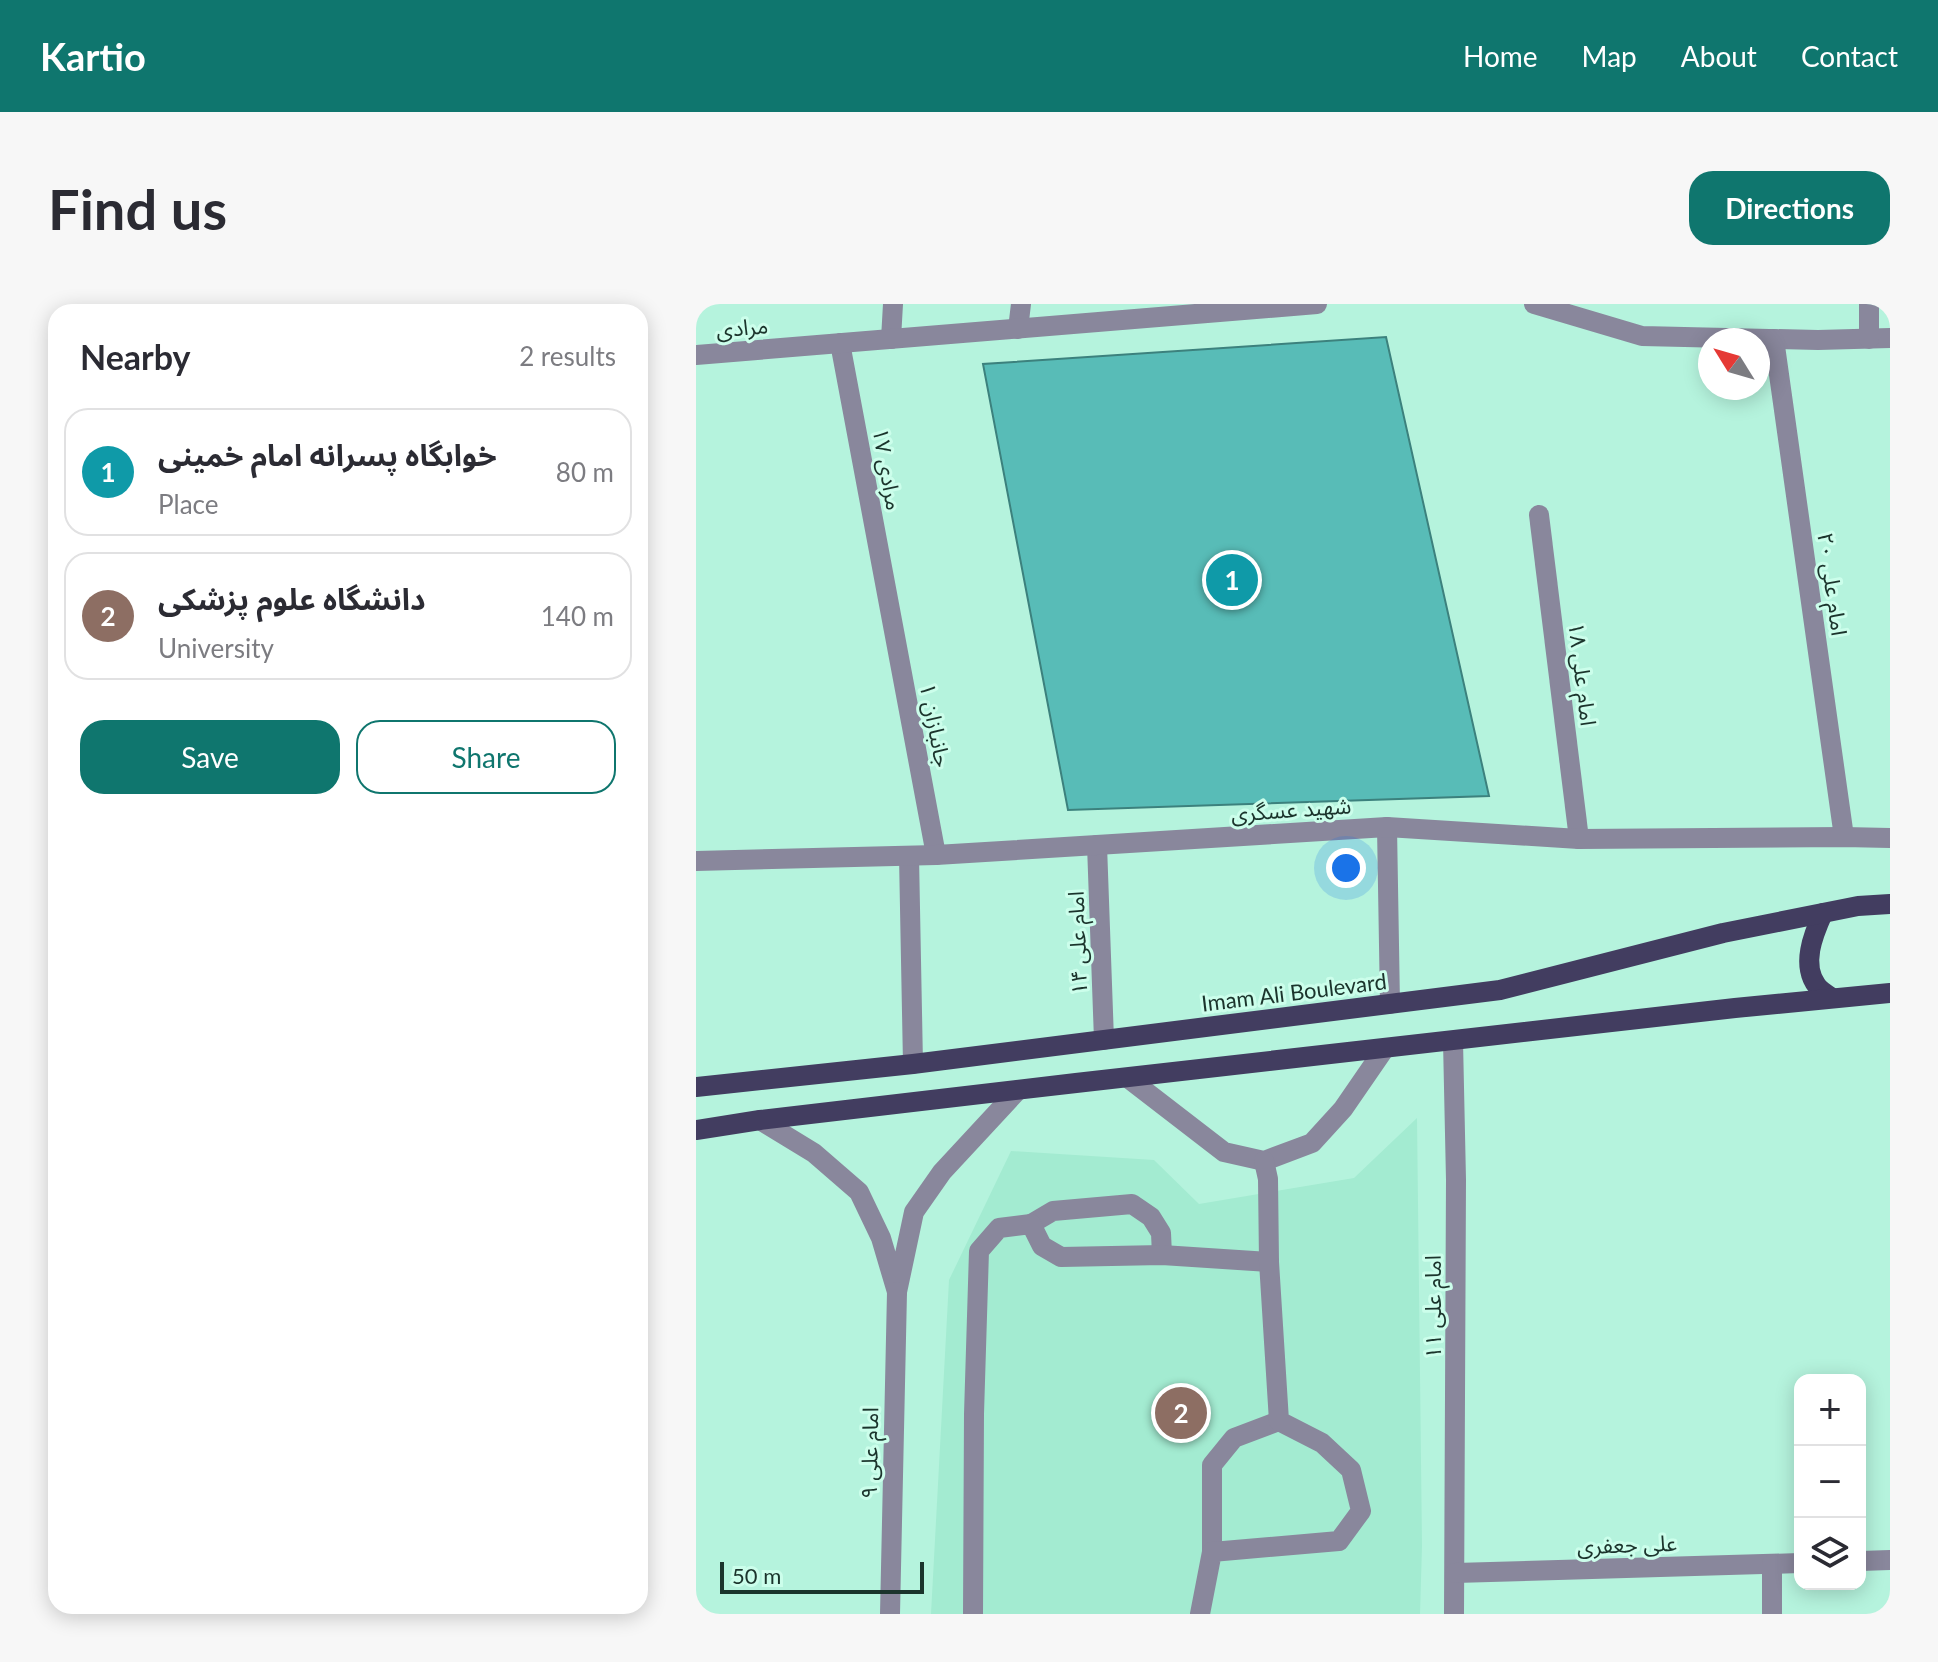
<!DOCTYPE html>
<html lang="en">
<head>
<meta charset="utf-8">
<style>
	body { margin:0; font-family:Lato,"Noto Sans Arabic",sans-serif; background:#f7f7f7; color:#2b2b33 }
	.controls { position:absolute; right:24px; bottom:24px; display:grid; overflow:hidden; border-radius:16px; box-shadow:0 4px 20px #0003 }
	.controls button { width:72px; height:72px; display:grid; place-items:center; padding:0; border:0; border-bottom:2px solid #e1e1e2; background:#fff; color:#2b2b33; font:40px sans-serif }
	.compass { position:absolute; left:1002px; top:24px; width:72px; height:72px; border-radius:50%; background:#fff; box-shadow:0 4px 20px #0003; rotate:307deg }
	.scale { position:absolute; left:24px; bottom:20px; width:204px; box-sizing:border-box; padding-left:8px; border:4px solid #1b342c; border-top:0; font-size:22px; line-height:28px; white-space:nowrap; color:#1b342c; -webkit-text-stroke:6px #ccfeeb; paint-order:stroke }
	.you { position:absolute; left:650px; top:564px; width:28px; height:28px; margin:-20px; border:6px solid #fff; border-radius:50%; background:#1a73e8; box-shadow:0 0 0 12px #1a73e833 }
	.badge { display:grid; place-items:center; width:52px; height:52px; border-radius:50%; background:#0f766e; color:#fff; font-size:26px; font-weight:700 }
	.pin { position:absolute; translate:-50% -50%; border:4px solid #fff; box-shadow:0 2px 8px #0006 }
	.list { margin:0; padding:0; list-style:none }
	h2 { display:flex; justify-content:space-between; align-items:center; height:104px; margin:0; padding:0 32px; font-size:34px }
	h2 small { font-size:26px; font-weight:400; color:#7c7c81 }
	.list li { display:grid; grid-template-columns:52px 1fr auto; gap:24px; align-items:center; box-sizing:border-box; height:128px; margin:0 16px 16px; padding:0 16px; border:2px solid #e1e1e2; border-radius:24px }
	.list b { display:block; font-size:30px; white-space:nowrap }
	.list p { margin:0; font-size:26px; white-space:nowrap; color:#7c7c81 }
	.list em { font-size:26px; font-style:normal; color:#7c7c81 }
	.actions { display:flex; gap:16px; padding:24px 32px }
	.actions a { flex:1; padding:18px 0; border:2px solid #0f766e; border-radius:24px; text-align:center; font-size:28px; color:#0f766e }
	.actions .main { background:#0f766e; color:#fff }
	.icon { flex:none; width:44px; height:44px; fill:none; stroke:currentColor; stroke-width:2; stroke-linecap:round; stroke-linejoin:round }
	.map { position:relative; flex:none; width:1194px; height:1310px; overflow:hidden; border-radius:24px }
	header { display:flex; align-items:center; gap:48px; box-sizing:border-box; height:112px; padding:0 40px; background:#0f766e; color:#fff }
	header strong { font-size:38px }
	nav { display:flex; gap:44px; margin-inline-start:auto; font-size:28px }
	.intro { display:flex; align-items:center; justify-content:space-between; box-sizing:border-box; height:192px; padding:0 48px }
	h1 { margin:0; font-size:56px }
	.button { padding:20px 36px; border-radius:24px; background:#0f766e; color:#fff; font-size:28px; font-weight:700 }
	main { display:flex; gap:48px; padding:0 48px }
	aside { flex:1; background:#fff; border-radius:24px; box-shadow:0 4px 20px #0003 }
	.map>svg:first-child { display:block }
	.built { fill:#a3ebd1 }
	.building { fill:#58bcb7; stroke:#3c817d; stroke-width:2 }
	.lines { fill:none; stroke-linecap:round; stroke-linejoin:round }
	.minor { stroke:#89879c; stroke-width:20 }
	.major { stroke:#423d60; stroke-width:20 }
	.labels { text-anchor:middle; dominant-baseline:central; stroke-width:6; stroke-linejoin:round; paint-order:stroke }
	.street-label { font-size:22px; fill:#1b342c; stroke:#ccfeeb }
</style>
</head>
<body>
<header>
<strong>Kartio</strong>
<nav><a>Home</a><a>Map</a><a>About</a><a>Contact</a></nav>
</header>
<div class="intro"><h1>Find us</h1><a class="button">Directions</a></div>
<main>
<aside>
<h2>Nearby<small>2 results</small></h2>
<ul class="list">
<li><span class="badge" style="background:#0f9aa8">1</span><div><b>خوابگاه پسرانه امام خمینی</b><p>Place</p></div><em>80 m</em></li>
<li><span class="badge" style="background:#8d6e63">2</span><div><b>دانشگاه علوم پزشکی</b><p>University</p></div><em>140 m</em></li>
</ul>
<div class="actions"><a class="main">Save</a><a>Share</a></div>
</aside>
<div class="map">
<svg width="1194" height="1310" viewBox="0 0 1194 1310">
	<rect width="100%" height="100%" fill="#b5f3dd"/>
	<path class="built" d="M721,814L726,1242L724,1310H235L253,976L315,847L458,856L503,900L658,874Z"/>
	<path class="building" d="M690,33L793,492L372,506L287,60Z"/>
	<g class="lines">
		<g class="minor">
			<path d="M838,0L946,32L1122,36L1194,34"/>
			<path d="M322,25L325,0"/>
			<path d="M195,35L197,0"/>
			<path d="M1078,35L1148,533"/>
			<path d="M1173,35V0"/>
			<path d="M144,39L240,551"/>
			<path d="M0,51L621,0"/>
			<path d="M843,211L883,535"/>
			<path d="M691,523L694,700"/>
			<path d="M401,541L408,736"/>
			<path d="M213,552L217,760"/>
			<path d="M0,557L240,551L691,523L883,535L1148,533L1194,534"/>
			<path d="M757,737L760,876L758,1310"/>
			<path d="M432,774L528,848L568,857L616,839L647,805L689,744"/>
			<path d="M64,816L118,849L163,888L185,934L201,988L218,908L246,868L322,786"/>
			<path d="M335,920L357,907L436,900L455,913L465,929L466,951"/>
			<path d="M516,1248V1161L538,1134L583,1117"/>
			<path d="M1164,1257L1194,1256"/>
			<path d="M759,1269L1104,1259"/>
			<path d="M194,1310L201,988"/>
			<path d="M277,1310L278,1110L283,947L303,924L335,920L346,942L365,953L466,951L573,958"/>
			<path d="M504,1310L516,1248L643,1237L665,1207L655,1166L626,1139L583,1117L573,958L572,875L568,857"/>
			<path d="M1076,1310V1260"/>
		</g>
		<g class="major">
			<path d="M1127,609C1117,631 1105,661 1121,682C1125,687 1132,691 1136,694"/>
			<path d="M0,783L217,760L804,686L1027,629L1162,602L1194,600"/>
			<path d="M0,826L64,816L380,779L1039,704L1194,689"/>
		</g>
	</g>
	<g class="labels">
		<g class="street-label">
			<text transform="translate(46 23) rotate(-5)">مرادی</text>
			<text transform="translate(192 165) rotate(80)">مرادی ۱۷</text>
			<text transform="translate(1137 280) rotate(82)">امام علی ۲۰</text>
			<text transform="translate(887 370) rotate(83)">امام علی ۱۸</text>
			<text transform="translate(240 421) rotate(79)">جانبازان ۱</text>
			<text transform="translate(595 505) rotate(-4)">شهید عسگری</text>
			<text transform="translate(381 639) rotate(-92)">امام علی ۱۴</text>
			<text transform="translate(598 688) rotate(-7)">Imam Ali Boulevard</text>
			<text transform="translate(736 1003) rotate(-90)">امام علی ۱۱</text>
			<text transform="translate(173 1149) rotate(-89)">امام علی ۹</text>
			<text transform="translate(931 1240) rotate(-2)">علی جعفری</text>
		</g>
	</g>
</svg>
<div class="controls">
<button>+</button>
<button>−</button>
<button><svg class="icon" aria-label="layers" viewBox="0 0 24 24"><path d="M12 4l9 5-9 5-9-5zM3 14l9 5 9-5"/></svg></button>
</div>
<svg class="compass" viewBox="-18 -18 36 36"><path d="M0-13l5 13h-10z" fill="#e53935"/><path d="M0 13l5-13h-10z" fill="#7c7c81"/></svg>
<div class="scale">50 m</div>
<div class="you"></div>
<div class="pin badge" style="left:536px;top:276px;background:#0f9aa8">1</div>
<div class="pin badge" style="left:485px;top:1109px;background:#8d6e63">2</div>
</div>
</main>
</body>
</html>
